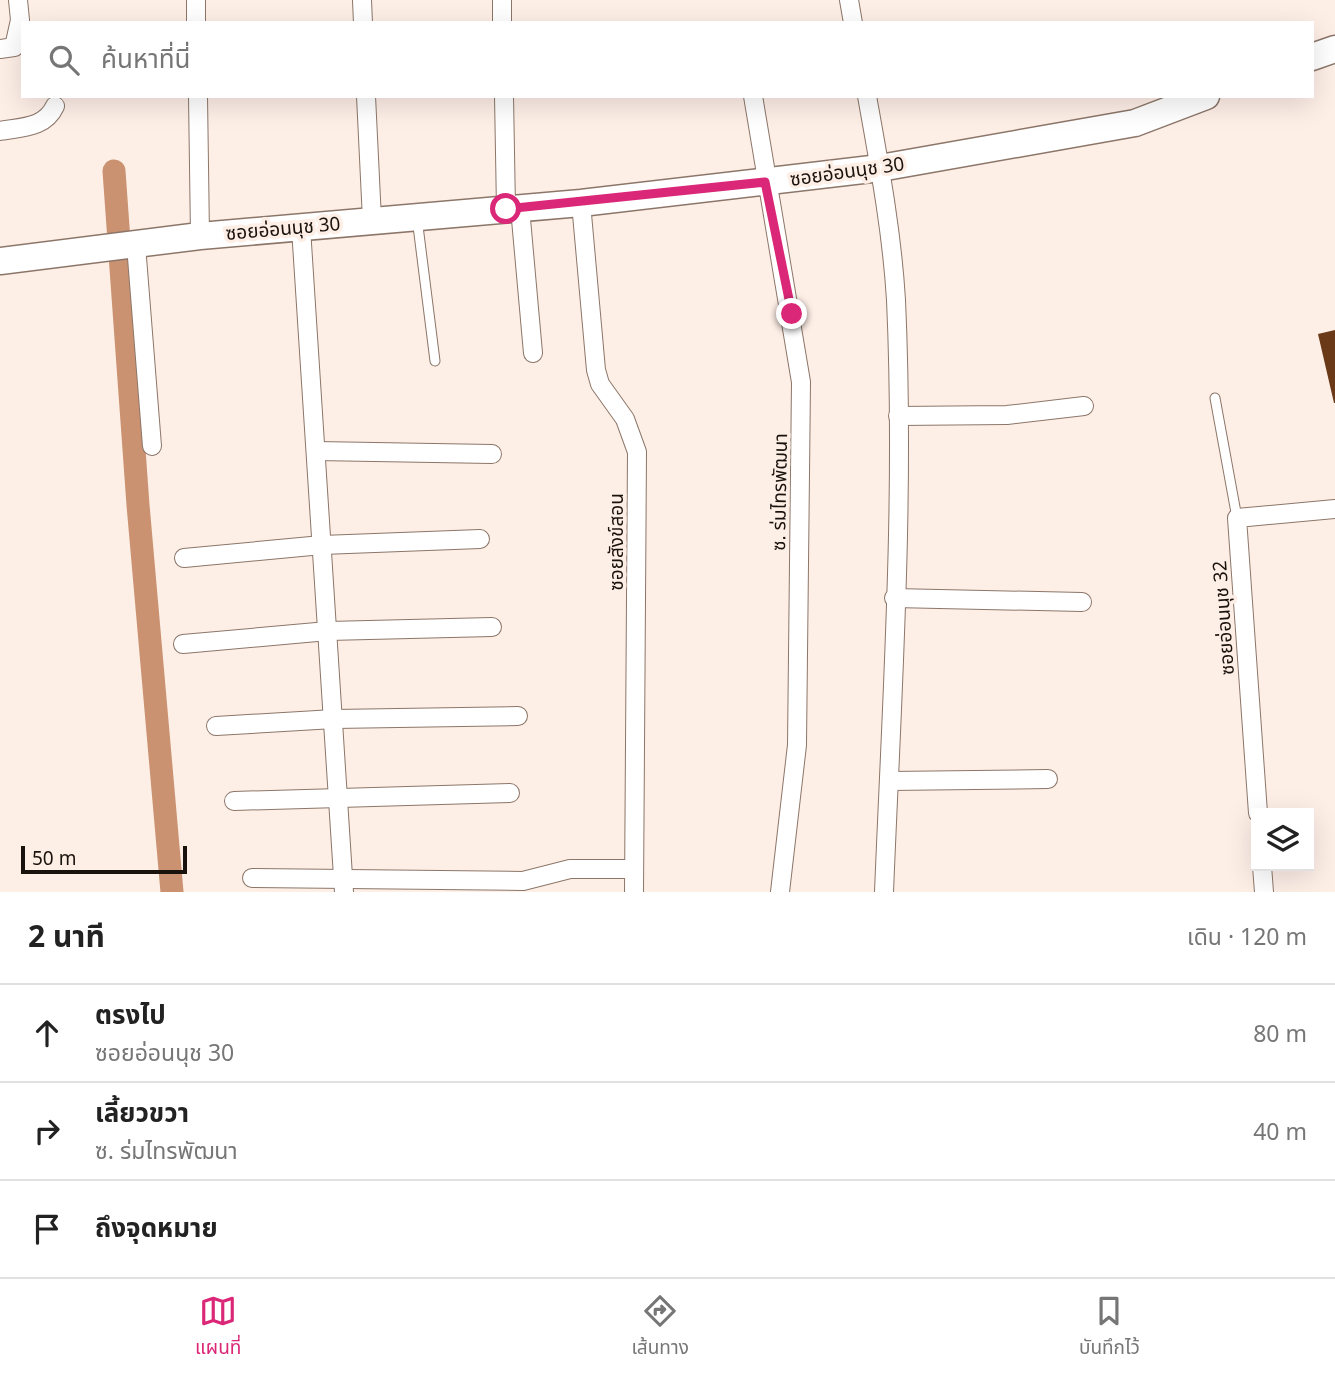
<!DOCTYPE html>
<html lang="th">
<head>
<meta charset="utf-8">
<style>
	body { margin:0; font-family:"Noto Sans","Noto Sans Thai",sans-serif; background:#f6f6f6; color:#222 }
	.controls { position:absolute; right:21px; bottom:21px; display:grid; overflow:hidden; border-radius:0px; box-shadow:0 7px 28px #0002 }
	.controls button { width:63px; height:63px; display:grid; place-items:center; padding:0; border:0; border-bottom:2px solid #e0e0e0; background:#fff; color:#222; font:35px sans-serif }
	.scale { position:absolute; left:21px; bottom:18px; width:166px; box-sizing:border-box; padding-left:7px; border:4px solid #1a120d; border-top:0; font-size:19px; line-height:24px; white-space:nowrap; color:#1a120d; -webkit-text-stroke:5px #fdeee6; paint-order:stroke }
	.stop { position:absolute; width:21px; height:21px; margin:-16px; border:5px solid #db2777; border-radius:50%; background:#fff }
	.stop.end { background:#db2777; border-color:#fff; box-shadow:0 2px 7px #0008 }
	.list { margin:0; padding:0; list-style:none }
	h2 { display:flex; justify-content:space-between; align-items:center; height:91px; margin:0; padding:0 28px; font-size:30px }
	h2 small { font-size:23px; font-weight:400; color:#767676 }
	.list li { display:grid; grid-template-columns:46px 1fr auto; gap:21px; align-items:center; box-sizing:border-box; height:98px; padding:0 28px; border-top:2px solid #e0e0e0 }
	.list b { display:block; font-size:26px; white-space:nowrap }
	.list p { margin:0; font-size:23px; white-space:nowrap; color:#767676 }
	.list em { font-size:23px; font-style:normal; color:#767676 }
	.icon { flex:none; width:38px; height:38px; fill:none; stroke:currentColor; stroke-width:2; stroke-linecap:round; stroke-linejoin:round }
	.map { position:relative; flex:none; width:1335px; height:892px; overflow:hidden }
	.search { position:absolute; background:#fff; box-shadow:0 7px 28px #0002; left:21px; right:21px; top:21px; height:77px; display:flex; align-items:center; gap:18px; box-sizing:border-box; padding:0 24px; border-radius:0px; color:#767676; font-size:26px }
	.sheet { height:385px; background:#fff }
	nav { display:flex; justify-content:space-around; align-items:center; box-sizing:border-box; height:98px; border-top:2px solid #e0e0e0; background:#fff; font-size:19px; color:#767676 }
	nav a { display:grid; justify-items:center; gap:4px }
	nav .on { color:#db2777 }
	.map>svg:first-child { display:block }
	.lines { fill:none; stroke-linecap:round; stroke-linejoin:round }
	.canal { stroke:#ca9270; stroke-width:23 }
	.building { fill:#6a3918 }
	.lane-casing { stroke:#8c7669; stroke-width:11 }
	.street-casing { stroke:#8c7669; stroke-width:20 }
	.secondary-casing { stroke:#8c7669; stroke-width:29 }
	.lane { stroke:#fff; stroke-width:9 }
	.street { stroke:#fff; stroke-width:18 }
	.secondary { stroke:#fff; stroke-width:26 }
	.route { stroke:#db2777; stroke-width:9 }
	.labels { text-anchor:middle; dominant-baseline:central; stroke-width:7; stroke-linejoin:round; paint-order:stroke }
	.street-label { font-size:19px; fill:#1a120d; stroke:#fdeee6 }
</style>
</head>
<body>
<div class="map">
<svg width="1335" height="892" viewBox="0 0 1335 892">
	<rect width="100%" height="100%" fill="#fdeee6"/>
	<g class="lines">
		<path class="canal" d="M114,171L138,505L172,892"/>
	</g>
	<path class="building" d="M1335,330V403H1334L1318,334Z"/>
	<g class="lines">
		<defs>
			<g id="lane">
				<path d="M417,218L435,361"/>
				<path d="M1215,398L1237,518"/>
			</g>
			<g id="street">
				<path d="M196,0V23"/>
				<path d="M362,0L363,23"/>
				<path d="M502,0V23"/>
				<path d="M849,0L853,23"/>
				<path d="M0,49L14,47L20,20L18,0"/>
				<path d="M198,96L200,236"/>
				<path d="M366,96L372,220"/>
				<path d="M504,96L506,209"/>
				<path d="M753,96L801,382L797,745L780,892"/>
				<path d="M867,96C879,163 892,232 896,300C905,497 892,695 884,892"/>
				<path d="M0,131C22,127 45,128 55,106"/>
				<path d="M581,203L596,370L600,384L625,419L637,452L634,892"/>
				<path d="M520,208L533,353"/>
				<path d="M301,228L344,892"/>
				<path d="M136,245L152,446"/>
				<path d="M898,416L1007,415L1084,406"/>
				<path d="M316,451L492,454"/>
				<path d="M184,558L322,545L480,539"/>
				<path d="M894,598L1082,602"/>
				<path d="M183,644L328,631L492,627"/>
				<path d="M216,726L334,719L518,716"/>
				<path d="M889,781L1048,779"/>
				<path d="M234,801L510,793"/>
				<path d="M1258,813L1237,518L1335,509"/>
				<path d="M1262,866L1264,892"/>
				<path d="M252,878L523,881L570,869H634"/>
			</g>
			<g id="secondary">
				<path d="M1312,57L1335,49"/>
				<path d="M0,261L200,236L581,203L880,168L1135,123L1206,96"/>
			</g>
		</defs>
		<use href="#lane" class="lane-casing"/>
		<use href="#street" class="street-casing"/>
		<use href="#secondary" class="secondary-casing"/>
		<use href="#lane" class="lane"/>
		<use href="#street" class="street"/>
		<use href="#secondary" class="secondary"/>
	</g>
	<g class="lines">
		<path class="route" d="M506,209L765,182L792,314"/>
	</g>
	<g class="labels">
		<g class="street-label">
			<text transform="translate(847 171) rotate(-8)">ซอยอ่อนนุช 30</text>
			<text transform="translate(283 228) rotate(-5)">ซอยอ่อนนุช 30</text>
			<text transform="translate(779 492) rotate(-89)">ซ. ร่มไทรพัฒนา</text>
			<text transform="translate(616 542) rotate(-90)">ซอยสังข์สอน</text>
			<text transform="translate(1223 618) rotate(-94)">ซอยอ่อนนุช 32</text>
		</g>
	</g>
</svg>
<div class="controls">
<button><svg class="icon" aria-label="layers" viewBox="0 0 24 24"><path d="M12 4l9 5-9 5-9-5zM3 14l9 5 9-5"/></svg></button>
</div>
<div class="scale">50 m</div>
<div class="stop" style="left:506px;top:209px"></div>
<div class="stop end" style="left:792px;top:314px"></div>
<div class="search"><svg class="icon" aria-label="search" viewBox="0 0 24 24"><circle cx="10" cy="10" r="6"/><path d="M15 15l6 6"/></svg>ค้นหาที่นี่</div>
</div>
<section class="sheet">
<h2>2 นาที<small>เดิน · 120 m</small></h2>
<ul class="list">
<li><svg class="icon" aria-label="ahead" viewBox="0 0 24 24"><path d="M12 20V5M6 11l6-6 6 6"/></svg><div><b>ตรงไป</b><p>ซอยอ่อนนุช 30</p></div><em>80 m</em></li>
<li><svg class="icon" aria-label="right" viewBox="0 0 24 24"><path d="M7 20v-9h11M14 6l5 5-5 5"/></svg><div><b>เลี้ยวขวา</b><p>ซ. ร่มไทรพัฒนา</p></div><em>40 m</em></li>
<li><svg class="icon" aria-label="arrive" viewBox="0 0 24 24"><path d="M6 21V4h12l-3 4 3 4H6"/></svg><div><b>ถึงจุดหมาย</b></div></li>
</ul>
</section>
<nav>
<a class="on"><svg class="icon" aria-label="map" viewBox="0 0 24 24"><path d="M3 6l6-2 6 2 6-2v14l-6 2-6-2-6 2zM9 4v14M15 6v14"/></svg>แผนที่</a>
<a><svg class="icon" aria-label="directions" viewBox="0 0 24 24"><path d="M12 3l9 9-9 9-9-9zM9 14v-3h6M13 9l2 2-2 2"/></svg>เส้นทาง</a>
<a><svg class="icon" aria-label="saved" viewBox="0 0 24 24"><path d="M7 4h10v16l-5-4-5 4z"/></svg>บันทึกไว้</a>
</nav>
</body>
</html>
